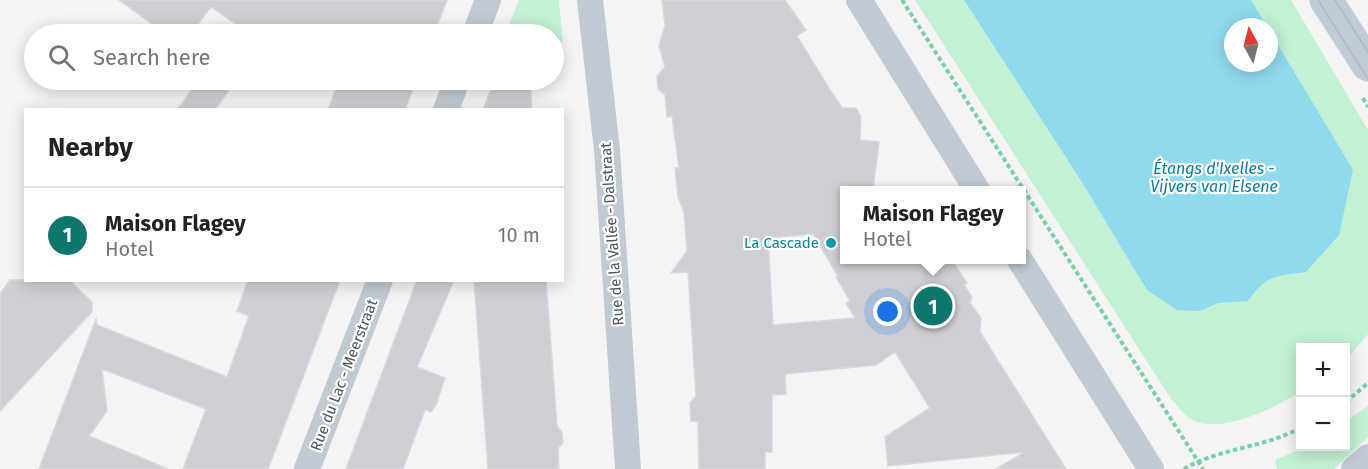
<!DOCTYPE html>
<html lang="en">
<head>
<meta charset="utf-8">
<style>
	body { margin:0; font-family:"Fira Sans",sans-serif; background:#f2f2f2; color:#222 }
	.controls { position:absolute; right:18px; bottom:18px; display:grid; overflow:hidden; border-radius:0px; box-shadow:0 3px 15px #0003 }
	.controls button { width:54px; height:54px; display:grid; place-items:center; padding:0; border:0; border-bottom:2px solid #e0e0e0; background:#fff; color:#222; font:30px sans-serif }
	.compass { position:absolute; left:1224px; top:18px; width:54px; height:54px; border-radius:50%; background:#fff; box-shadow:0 3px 15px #0003; rotate:353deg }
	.you { position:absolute; left:888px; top:312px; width:21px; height:21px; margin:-15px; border:4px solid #fff; border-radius:50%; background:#1a73e8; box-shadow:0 0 0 9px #1a73e833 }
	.badge { display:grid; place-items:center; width:39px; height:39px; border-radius:50%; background:#0f766e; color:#fff; font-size:20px; font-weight:700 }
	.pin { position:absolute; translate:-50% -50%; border:3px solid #fff; box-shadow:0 2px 6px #0006 }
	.popup { position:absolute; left:840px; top:186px; width:186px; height:78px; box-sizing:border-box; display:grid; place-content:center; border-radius:0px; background:#fff; filter:drop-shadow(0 2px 4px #0005); font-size:20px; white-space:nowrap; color:#767676 }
	.popup b { font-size:22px; color:#222 }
	.popup::after { content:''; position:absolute; left:50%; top:100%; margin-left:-12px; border:12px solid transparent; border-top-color:#fff }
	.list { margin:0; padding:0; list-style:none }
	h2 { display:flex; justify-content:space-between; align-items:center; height:78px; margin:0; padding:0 24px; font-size:26px }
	h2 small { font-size:20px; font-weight:400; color:#767676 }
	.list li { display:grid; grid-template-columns:39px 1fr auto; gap:18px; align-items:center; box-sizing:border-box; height:96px; padding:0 24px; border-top:2px solid #e0e0e0 }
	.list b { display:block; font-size:22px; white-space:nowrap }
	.list p { margin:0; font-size:20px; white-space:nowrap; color:#767676 }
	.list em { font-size:20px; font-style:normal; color:#767676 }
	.icon { flex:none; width:33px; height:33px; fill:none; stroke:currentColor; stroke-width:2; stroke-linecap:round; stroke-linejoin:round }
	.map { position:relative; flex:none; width:1368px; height:469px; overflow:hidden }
	.search { position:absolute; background:#fff; box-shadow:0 3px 15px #0003; left:24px; top:24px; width:540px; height:66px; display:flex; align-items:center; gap:15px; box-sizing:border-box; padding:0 21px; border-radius:33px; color:#767676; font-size:22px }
	.panel { position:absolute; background:#fff; box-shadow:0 3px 15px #0003; left:24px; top:108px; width:540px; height:174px; border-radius:0px }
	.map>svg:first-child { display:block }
	.green { fill:#c3f1d5; fill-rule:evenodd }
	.water { fill:#90daee }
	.building { fill:#cdcfd5; stroke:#d7d9de; stroke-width:1.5; fill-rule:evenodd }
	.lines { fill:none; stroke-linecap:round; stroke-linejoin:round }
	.path { stroke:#7ad0a6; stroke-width:4; stroke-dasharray:4.5 3; stroke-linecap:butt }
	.minor { stroke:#c1cad2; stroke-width:26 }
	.secondary { stroke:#c1cbd6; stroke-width:33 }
	.tram { stroke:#b5b8bd; stroke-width:1.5 }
	.culture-dot { fill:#0f9aa8; stroke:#fff; stroke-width:2 }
	.labels { text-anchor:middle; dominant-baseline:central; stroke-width:4.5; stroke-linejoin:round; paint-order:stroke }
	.street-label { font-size:15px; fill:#4a5661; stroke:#fff }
	.culture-label { font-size:15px; fill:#0d838f; stroke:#fff; text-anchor:end }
	.water-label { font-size:16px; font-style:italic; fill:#0c7c9b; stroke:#fff }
</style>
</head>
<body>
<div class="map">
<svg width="1368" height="469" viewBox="0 0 1368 469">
	<rect width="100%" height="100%" fill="#f5f3f3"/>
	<g class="green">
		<path d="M519,0H559L563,43C541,28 532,33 505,34Z"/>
		<path d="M915,0H1291L1368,130V334L1346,360V348H1300V392C1277,407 1218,436 1191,419C1184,415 1177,405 1171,399ZM1233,27H1269V63H1233Z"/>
		<path d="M1368,406V437L1334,469H1277L1275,460L1305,447L1346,446V421Z"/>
	</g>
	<path class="water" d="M964,0H1251L1267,27H1233V63H1269V30L1353,170L1339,235L1306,272C1276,276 1266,275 1248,301L1218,303L1200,311L1177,310L1147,290L1080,179Z"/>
	<g class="building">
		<path d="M119,0H447L434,34H250L211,7L190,34H166Z"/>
		<path d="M662,0H785L806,30L797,36L827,85L842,108H856L861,117L860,140L879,142L873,190H844V260H952L967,283L964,285L972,297L970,303L981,318L980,332L1066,469H996L1025,452L888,466L885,437L930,408L895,352L876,365L785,374L786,394L772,395V452H765V469H699L698,422L691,421L690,403L696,396L688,272L671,273L687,251L684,212L678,197L675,168H679L672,116L667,117L665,95L658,89L657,76L665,67L659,46L665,25ZM813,234L838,276L836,277L850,301L846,303L855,318L773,325L768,238Z"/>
		<path d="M199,80H236L215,110H177Z"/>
		<path d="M339,80H416L405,110H328Z"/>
		<path d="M494,80H530L532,110H483Z"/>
		<path d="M10,280H69L92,302V312L0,411V294Z"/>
		<path d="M248,280H340L268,469H183L206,409L102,369L107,411L89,436L168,469H39L96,319L97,325L227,377L249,316L237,311Z"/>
		<path d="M417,280H454L417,367L445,378L436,405L431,412L425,410L403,469H346Z"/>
		<path d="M474,280H546L557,426L562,432L563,443L558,448L559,469H488Z"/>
	</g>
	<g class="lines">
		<g class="path">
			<path d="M902,0L1203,469"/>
			<path d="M1363,98L1368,107"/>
			<path d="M1346,402L1368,383"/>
			<path d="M1184,469C1219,448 1264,448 1300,428"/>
		</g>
		<g class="minor">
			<path d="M590,0L607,150L628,469"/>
			<path d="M859,0L977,190"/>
			<path d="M475,34L488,0"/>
			<path d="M446,110L457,80"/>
			<path d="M1020,260L1151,469"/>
			<path d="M307,469L380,280"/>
			<path d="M1354,469L1368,457"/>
		</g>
		<path class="secondary" d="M1326,0L1368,65"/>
		<g class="tram">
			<path d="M1318,0L1368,79"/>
			<path d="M1335,0L1368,52"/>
		</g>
	</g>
	<circle class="culture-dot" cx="831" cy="243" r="6"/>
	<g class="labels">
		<g class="street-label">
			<text transform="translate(612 234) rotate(-94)">Rue de la Vallée - Dalstraat</text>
			<text transform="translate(344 375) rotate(-69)">Rue du Lac - Meerstraat</text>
		</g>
		<g class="culture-label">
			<text x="819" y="243">La Cascade</text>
		</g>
		<g class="water-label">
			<text x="1214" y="168">Étangs d'Ixelles -<tspan x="1214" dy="18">Vijvers van Elsene</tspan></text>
		</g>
	</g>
</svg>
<div class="controls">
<button>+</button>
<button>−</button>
</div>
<svg class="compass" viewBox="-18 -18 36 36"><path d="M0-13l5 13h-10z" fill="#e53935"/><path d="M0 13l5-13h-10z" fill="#767676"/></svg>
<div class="you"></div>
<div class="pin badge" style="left:933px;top:306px">1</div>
<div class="popup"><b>Maison Flagey</b>Hotel</div>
<div class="search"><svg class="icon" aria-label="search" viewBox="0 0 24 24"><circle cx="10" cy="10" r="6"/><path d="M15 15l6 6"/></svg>Search here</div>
<section class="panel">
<h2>Nearby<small></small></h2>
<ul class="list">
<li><span class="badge">1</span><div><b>Maison Flagey</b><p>Hotel</p></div><em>10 m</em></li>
</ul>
</section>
</div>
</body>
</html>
